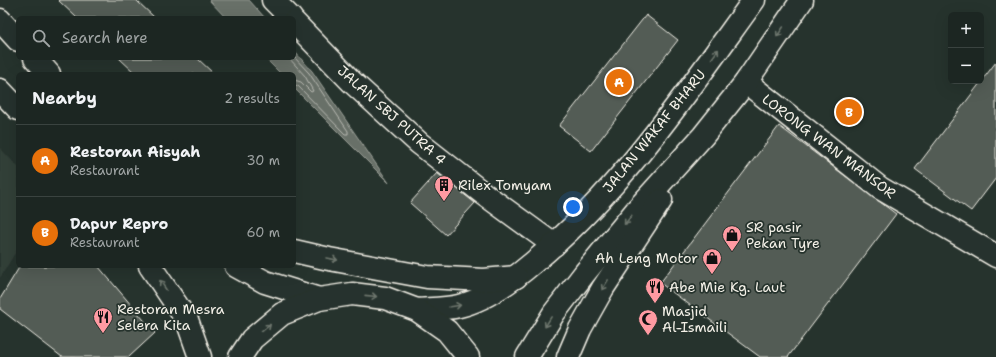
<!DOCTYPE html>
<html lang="en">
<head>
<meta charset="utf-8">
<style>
	body { margin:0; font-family:"Shantell Sans",sans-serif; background:#29322f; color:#f1f3f6 }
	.controls { position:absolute; right:12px; top:12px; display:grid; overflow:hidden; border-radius:6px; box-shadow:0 4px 16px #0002 }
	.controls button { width:36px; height:36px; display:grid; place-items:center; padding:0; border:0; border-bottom:1px solid #3a4340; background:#1c2622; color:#f1f3f6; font:20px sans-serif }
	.you { position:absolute; left:573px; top:207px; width:14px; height:14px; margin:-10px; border:3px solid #fff; border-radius:50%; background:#1a73e8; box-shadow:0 0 0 6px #1a73e833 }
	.badge { display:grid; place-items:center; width:26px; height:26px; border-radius:50%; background:#0b8043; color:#fff; font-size:13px; font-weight:700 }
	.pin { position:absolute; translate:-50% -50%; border:2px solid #fff; box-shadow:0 1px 4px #0006 }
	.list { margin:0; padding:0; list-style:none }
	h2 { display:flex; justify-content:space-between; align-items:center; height:52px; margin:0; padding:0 16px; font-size:17px }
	h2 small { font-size:13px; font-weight:400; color:#a0a5a5 }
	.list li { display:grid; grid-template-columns:26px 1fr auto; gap:12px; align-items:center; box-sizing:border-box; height:72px; padding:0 16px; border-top:1px solid #3a4340 }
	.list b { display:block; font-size:15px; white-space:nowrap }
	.list p { margin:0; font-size:13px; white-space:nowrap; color:#a0a5a5 }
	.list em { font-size:13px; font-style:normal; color:#a0a5a5 }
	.icon { flex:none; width:22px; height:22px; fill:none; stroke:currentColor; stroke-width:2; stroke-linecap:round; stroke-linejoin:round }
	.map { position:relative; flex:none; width:996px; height:357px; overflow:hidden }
	.search { position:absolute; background:#1c2622; box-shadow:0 4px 16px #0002; left:16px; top:16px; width:280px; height:44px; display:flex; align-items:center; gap:10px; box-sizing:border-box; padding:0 14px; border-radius:6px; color:#a0a5a5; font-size:15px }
	.panel { position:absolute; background:#1c2622; box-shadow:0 4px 16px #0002; left:16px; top:72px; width:280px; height:196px; border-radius:6px }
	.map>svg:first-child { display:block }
	.built { fill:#333f39 }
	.water { fill:#676f68; stroke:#9fa39b }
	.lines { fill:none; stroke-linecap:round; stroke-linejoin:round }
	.shore { stroke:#bcbdb5; stroke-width:1 }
	.building { fill:#525c55; stroke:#f4f1e8 }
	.minor-casing { stroke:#f4f1e8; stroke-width:25 }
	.major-casing { stroke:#f4f1e8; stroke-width:25 }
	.highway-casing { stroke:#f4f1e8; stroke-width:25 }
	.minor { stroke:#26332d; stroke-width:22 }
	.major { stroke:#26332d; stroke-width:22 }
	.highway { stroke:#26332d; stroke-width:22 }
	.oneway { stroke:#6e766e }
	.labels { text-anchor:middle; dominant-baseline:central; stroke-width:3.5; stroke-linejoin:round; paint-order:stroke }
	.street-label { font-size:14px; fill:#f4f1e8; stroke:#26332d }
	.poi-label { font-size:14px; fill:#f4f1e8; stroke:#26332d; text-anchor:start }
</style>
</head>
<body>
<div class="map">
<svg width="996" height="357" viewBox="0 0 996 357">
	<rect width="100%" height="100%" fill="#26332d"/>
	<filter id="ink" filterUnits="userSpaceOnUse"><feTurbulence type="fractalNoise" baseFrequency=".025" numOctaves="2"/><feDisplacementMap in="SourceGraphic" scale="8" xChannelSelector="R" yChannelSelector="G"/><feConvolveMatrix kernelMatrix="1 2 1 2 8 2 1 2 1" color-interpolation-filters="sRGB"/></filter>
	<g filter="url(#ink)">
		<path class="built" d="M0,148L18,167V248L0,278Z"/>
		<g class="water">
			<path d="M209,0H249L265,18H226Z"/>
			<path d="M294,51L312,71L389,183L294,88V74H281L265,58H294Z"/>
		</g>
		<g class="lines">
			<g class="shore">
				<path d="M294,57L309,73L348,131V134H345L298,86L294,85"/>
				<path d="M289,58L305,76L313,91L311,92L301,82L294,80"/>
			</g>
		</g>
		<g class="building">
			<path d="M58,0H136L155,18H77Z"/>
			<path d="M646,15L678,40L591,151L559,126Z"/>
			<path d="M119,58H197L214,74H136Z"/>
			<path d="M996,62V178L971,211L915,169Z"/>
			<path d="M779,126L896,214L788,357H760L660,283Z"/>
			<path d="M437,173L475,203L446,235L410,203Z"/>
			<path d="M20,266H98L155,333L129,357H62L0,309V299Z"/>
		</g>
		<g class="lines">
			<defs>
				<g id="minor">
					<path d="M273,0L291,18"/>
					<path d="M294,22L352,82L419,143L484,194L554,245"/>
					<path d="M746,82L880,188L996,256"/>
				</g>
				<g id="major">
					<path d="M417,310C430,309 446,309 459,306C485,300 514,279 534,262C622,189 687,92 754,0"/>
					<path d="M527,357L554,313L584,274L639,207L703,136L746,82L802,0"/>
					<path d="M568,357L580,329L603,288L661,200"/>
				</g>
				<g id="highway">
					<path d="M0,20L18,40"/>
					<path d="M35,58L49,74"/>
					<path d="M0,90L18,109"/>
					<path d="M294,251L329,259L427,277L484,280L516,277"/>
					<path d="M150,266L187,320L200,357"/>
					<path d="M236,266L265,282L319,299"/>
					<path d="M240,357L252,339L282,314L319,299L352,294L385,298L417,310L447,331L468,357"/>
				</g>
			</defs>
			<use href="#minor" class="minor-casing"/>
			<use href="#major" class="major-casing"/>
			<use href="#highway" class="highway-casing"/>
			<use href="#minor" class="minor"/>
			<use href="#major" class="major"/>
			<use href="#highway" class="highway"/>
		</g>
		<defs><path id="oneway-shaft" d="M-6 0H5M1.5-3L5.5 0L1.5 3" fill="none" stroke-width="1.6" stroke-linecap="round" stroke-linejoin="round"/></defs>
		<g class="oneway">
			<use href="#oneway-shaft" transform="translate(780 32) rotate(124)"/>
			<use href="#oneway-shaft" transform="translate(715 54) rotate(-54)"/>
			<use href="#oneway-shaft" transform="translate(628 220) rotate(129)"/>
			<use href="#oneway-shaft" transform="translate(332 259) rotate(11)"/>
			<use href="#oneway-shaft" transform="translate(163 285) rotate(-124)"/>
			<use href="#oneway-shaft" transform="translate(605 285) rotate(122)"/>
			<use href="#oneway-shaft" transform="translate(371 296) rotate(6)"/>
			<use href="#oneway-shaft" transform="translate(455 306) rotate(-9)"/>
			<use href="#oneway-shaft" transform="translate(548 322) rotate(122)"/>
			<use href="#oneway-shaft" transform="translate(266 328) rotate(-40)"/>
		</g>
	</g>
	<defs>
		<symbol id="building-pin" viewBox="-11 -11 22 30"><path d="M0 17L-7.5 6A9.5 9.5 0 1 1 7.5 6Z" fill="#ff9aa2" stroke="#26332d"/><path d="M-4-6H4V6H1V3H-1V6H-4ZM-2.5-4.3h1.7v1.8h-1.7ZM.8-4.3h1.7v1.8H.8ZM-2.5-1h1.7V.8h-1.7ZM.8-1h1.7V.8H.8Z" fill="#111"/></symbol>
		<symbol id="shop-pin" viewBox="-11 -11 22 30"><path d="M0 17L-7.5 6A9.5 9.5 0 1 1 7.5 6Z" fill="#ff9aa2" stroke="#26332d"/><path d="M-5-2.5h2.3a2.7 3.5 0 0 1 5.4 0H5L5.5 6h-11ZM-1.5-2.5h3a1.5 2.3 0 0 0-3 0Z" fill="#111"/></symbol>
		<symbol id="restaurant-pin" viewBox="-11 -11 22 30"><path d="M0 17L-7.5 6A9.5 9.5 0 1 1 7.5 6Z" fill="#ff9aa2" stroke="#26332d"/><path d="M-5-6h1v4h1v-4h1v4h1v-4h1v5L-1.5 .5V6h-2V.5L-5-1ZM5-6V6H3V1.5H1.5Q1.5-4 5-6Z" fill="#111"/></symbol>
		<symbol id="mosque-pin" viewBox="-11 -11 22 30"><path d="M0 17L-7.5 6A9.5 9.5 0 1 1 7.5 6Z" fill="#ff9aa2" stroke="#26332d"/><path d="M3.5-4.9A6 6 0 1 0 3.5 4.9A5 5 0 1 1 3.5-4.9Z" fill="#111"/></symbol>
	</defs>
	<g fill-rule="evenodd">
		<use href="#building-pin" x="433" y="174" width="22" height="30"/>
		<use href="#shop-pin" x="721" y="224" width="22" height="30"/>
		<use href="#shop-pin" x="701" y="247" width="22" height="30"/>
		<use href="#restaurant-pin" x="644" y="276" width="22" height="30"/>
		<use href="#restaurant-pin" x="92" y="306" width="22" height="30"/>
		<use href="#mosque-pin" x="637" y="308" width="22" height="30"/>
	</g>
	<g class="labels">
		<g class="street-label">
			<text transform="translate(392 115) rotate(42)">JALAN SBJ PUTRA 4</text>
			<text transform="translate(654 131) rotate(-51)">JALAN WAKAF BHARU</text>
			<text transform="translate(829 146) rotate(37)">LORONG WAN MANSOR</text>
		</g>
		<g class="poi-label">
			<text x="458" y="185">Rilex Tomyam</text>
			<text x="746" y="227">SR pasir<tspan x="746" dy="16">Pekan Tyre</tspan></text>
			<text x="698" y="258" text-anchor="end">Ah Leng Motor</text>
			<text x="669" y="287">Abe Mie Kg. Laut</text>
			<text x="117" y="309">Restoran Mesra<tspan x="117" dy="16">Selera Kita</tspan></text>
			<text x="662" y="311">Masjid<tspan x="662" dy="16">Al-Ismaili</tspan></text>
		</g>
	</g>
</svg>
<div class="controls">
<button>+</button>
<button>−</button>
</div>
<div class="you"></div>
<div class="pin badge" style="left:619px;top:82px;background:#e8710a">A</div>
<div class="pin badge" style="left:849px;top:112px;background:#e8710a">B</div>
<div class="search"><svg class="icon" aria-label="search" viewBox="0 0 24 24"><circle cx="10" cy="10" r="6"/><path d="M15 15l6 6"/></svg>Search here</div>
<section class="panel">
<h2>Nearby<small>2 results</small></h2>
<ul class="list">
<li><span class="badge" style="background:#e8710a">A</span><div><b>Restoran Aisyah</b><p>Restaurant</p></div><em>30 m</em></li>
<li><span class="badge" style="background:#e8710a">B</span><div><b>Dapur Repro</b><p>Restaurant</p></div><em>60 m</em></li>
</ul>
</section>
</div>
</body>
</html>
